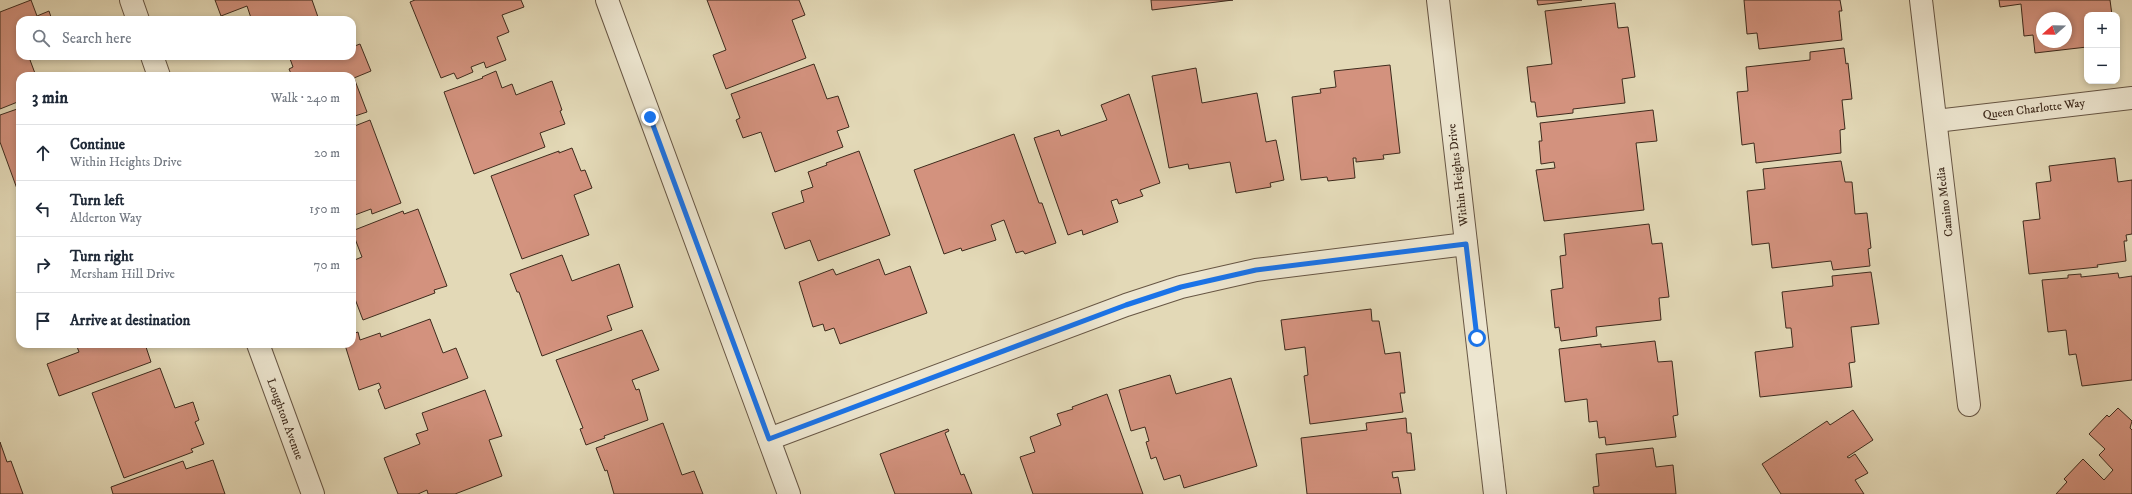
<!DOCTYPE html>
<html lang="en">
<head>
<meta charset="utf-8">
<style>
	body { margin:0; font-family:"IM FELL DW Pica",serif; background:#f2f2f3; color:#1f2937 }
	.controls { position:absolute; right:12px; top:12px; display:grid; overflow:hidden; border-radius:8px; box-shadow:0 2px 6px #0003 }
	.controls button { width:36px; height:36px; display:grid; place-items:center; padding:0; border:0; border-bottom:1px solid #e0e1e3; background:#fff; color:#1f2937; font:20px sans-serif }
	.compass { position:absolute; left:2036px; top:12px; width:36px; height:36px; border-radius:50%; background:#fff; box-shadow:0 2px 6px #0003; rotate:250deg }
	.stop { position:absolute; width:12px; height:12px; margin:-9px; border:3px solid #1a73e8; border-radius:50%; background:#fff }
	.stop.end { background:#1a73e8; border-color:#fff; box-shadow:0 1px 4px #0008 }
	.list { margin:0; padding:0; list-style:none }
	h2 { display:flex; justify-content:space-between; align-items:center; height:52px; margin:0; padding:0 16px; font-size:17px }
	h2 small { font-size:13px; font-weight:400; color:#747a83 }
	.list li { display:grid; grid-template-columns:26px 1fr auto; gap:12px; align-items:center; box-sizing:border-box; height:56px; padding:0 16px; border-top:1px solid #e0e1e3 }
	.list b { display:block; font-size:15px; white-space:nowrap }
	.list p { margin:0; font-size:13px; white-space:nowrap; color:#747a83 }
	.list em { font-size:13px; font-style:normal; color:#747a83 }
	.icon { flex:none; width:22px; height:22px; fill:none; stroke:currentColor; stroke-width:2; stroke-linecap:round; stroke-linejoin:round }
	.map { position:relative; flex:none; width:2132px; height:494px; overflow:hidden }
	.search { position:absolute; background:#fff; box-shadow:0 2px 6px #0003; left:16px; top:16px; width:340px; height:44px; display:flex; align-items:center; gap:10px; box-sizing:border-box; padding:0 14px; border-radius:12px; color:#747a83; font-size:15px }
	.panel { position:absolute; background:#fff; box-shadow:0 2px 6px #0003; left:16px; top:72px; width:340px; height:276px; border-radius:12px }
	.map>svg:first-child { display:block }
	.building { fill:#d3927e; stroke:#3e2b1d; fill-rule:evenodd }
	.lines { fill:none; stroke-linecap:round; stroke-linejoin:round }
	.street-casing { stroke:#675644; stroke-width:24 }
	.street { stroke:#ede6d0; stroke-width:22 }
	.route { stroke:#1a73e8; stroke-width:5 }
	.labels { text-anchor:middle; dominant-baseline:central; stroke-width:3; stroke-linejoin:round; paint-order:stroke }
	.street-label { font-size:12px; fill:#3e2b1d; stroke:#ede6d0 }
</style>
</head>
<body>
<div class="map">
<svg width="2132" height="494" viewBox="0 0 2132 494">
	<rect width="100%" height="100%" fill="#e3d9b7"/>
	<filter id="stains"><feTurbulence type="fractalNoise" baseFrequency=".005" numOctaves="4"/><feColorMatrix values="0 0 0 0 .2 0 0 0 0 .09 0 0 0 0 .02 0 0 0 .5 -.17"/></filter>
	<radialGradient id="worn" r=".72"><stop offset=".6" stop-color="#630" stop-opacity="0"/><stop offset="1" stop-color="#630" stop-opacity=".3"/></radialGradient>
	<g class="building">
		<path d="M31,0L37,16L49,11L52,20H20V56H40L30,60L36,76H20V101L0,109V12Z"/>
		<path d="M215,0H312L319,20H249L251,18L247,6L221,16Z"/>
		<path d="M415,0H521L524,7L502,15L509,32L497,37L506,60L486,68L484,62L471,67L473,72L457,79L454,73L441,78L410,2Z"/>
		<path d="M707,0H799L805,15L792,20L806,58L726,89L713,55L726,50Z"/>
		<path d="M1151,0H1233L1152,10Z"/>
		<path d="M1537,0H1582L1538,5Z"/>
		<path d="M1744,0H1840L1842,11H1839L1842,40L1759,49L1757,33L1747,34Z"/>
		<path d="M1999,0H2110L2112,15H2087V47L2035,53L2033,35L2024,36L2021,4L2000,7ZM2042,18H2066V42H2042Z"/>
		<path d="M1615,3L1618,28L1628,27L1635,77L1622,79L1625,103L1573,109V113L1537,117L1535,102H1531L1527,67L1552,64L1545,11Z"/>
		<path d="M360,44L371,71L354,78L367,112L352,117V76H292L289,69L293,67L289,56H352V47Z"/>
		<path d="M1844,48L1846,64L1848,63L1852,99L1842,100L1845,129L1840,130L1841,153L1756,163L1754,143L1742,145L1737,92L1748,91L1746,67L1810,60V52Z"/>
		<path d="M814,64L827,99L838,96L849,127L837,131L843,147L775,172L761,132L743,138L736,120L740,118L731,94Z"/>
		<path d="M1390,65L1400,153L1383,155L1384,159L1356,162V158H1353L1355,178L1328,181L1327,177L1301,180L1292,97L1321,93L1320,89L1336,87L1334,71Z"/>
		<path d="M1196,68L1202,103L1257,93L1266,142L1276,140L1284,180L1270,183L1271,187L1236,193L1230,162L1189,169L1188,164L1169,168L1152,76Z"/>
		<path d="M496,71L502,88L512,84L516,95L552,81L562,110L560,111L565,124L540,133L545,147L474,174L444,92L483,78L482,77Z"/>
		<path d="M1129,94L1160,183L1140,190L1143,196L1119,204L1117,199L1111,201L1118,222L1083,235L1082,230L1068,235L1034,138L1059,130L1061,136L1107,120L1101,105Z"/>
		<path d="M20,108V197L0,142V115Z"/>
		<path d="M1653,110L1657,141L1636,143L1644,210L1544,221L1536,170L1555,168L1554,162L1541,164L1539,141H1542L1540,123Z"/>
		<path d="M370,120L401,203L372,214L371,209L352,216V127Z"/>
		<path d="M1014,134L1039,203H1042L1056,243L1025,254L1023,251L1016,253L1004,220L991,225L996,240L962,251L961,248L944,254L914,170Z"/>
		<path d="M572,148L581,171L585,170L592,188L574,195L589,235L522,259L491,176L559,151V153Z"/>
		<path d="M859,151L890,235L818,261L810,240L785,249L772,213L804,202L801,191L813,187L808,172L827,165L826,163Z"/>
		<path d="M2115,158L2118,182L2132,180V234L2126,235L2127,241H2124L2126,261L2097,265L2098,267L2029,274L2023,221L2040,219L2036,183L2051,181L2049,166Z"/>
		<path d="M1841,161L1845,182H1852L1855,214L1867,213L1871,248L1868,249L1870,266L1833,270L1831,261L1772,268L1769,243L1752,245L1747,191L1765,189L1763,169Z"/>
		<path d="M418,209L447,286L434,290L435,293L363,320L355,299L352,300V261L362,257L352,231L403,211L404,214Z"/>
		<path d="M1649,224L1652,244L1662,243L1669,297L1659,298L1661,320L1596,327L1597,336L1561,341L1559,327L1555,328L1551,290L1563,288L1560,256L1566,255L1564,234Z"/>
		<path d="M562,255L572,281L619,264L633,307L607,316L612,330L542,356L519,292H517L510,274Z"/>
		<path d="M879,259L885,275L910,266L927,313L840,344L834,328L825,331L823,324L813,327L799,282L833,269L836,275Z"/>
		<path d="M1871,272L1879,324L1851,327L1855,362L1849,363L1852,387L1760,397L1755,352L1793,347L1791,328H1786L1782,292L1833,286L1832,276Z"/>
		<path d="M2118,273L2119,278L2132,276V380L2082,386L2076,354L2069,355L2066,330L2048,332L2042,280L2068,278V275L2081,274V277Z"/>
		<path d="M1371,309L1372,321H1379L1385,354L1400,352L1405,393H1400L1403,412L1310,424L1304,376L1308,375L1305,347L1285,350L1281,320Z"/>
		<path d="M430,319L443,353L456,348L468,378L385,409L378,390L381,388L379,383L359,390L345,345L352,344V334L358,332L360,340L380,333L381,337Z"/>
		<path d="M642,330L659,370L632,380L636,390L639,389L648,420L604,436L605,438L586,445L580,429L583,428L556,360Z"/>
		<path d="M1655,341L1658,362L1672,361L1678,415L1673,416L1676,437L1606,445L1605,437L1599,438L1597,421L1589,422L1587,399L1565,402L1559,349L1601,344V347Z"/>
		<path d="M76,344H145L151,362L59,396L47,364L79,352Z"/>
		<path d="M160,368L175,408L193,402L199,420L195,422L204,444L191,449L193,452L124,478L92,393Z"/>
		<path d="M1170,375L1176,394L1231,378L1257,466L1184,488L1180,475L1164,480L1156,457L1151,459L1146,442L1149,441L1145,427L1131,431L1119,390Z"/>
		<path d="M485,390L502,436L489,440L502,476L455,494H428L427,490L418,494H398L384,458L420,444L416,434L428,430L422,413Z"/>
		<path d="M1107,394L1143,494H1033L1020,457L1035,452L1030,437L1061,425L1057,414L1073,409L1072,407Z"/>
		<path d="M2118,408L2132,421L2130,428L2132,430V494H2056L2067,482L2064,479L2083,459L2104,480L2113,470L2099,455L2105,449L2089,434L2107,415L2109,417Z"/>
		<path d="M1853,410L1873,440L1847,457L1849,458L1855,454L1868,473L1855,480L1864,494H1781L1762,464L1827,421L1830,425Z"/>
		<path d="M1406,418L1407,433H1411L1415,470L1392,472L1393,478L1398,477L1401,494H1307L1301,438L1367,430L1366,423Z"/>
		<path d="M663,423L682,475L694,471L703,494H614L607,470L605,471L596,448Z"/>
		<path d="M948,429L949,431L945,433L961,475L964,474L972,494H895L880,454Z"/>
		<path d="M0,442L7,462L11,461L23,494H0Z"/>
		<path d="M1653,448L1656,467L1673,465L1676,494H1594L1593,487L1599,486L1596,454Z"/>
		<path d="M213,460L225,494H113L111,487L183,461L186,469Z"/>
	</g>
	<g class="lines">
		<defs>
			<g id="street">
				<path d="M131,0L138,20"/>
				<path d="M607,0L789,494"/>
				<path d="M1438,0L1495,494"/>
				<path d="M1921,0L1969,405"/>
				<path d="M152,56L159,76"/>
				<path d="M1936,121L2132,98"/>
				<path d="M258,344L313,494"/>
				<path d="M769,439L1126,305L1181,287L1256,270L1466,244"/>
			</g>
		</defs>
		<use href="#street" class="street-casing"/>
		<use href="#street" class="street"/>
	</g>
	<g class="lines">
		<path class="route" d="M650,117L769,439L1126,305L1181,287L1256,270L1466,244L1477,338"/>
	</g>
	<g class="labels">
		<g class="street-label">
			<text transform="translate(2034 109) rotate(-7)">Queen Charlotte Way</text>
			<text transform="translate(1458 175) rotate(-97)">Within Heights Drive</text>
			<text transform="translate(1945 202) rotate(-97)">Camino Media</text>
			<text transform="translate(285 419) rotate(70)">Loughton Avenue</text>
		</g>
	</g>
	<rect width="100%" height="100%" filter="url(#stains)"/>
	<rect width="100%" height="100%" fill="url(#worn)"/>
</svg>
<div class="controls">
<button>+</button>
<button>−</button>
</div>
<svg class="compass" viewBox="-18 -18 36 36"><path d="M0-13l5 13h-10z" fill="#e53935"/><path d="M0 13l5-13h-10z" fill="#747a83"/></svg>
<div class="stop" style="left:1477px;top:338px"></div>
<div class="stop end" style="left:650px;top:117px"></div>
<div class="search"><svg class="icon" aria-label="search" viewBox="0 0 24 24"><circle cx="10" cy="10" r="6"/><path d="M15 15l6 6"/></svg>Search here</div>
<section class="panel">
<h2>3 min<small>Walk · 240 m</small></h2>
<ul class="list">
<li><svg class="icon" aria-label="ahead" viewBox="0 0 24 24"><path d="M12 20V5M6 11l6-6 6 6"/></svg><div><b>Continue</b><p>Within Heights Drive</p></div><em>20 m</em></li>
<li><svg class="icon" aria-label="left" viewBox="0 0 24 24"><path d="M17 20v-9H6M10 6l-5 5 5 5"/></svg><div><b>Turn left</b><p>Alderton Way</p></div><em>150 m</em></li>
<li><svg class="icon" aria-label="right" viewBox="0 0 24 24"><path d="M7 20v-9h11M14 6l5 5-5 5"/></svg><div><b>Turn right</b><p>Mersham Hill Drive</p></div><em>70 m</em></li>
<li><svg class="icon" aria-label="arrive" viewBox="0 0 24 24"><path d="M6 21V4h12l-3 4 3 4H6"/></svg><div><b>Arrive at destination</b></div></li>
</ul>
</section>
</div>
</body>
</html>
